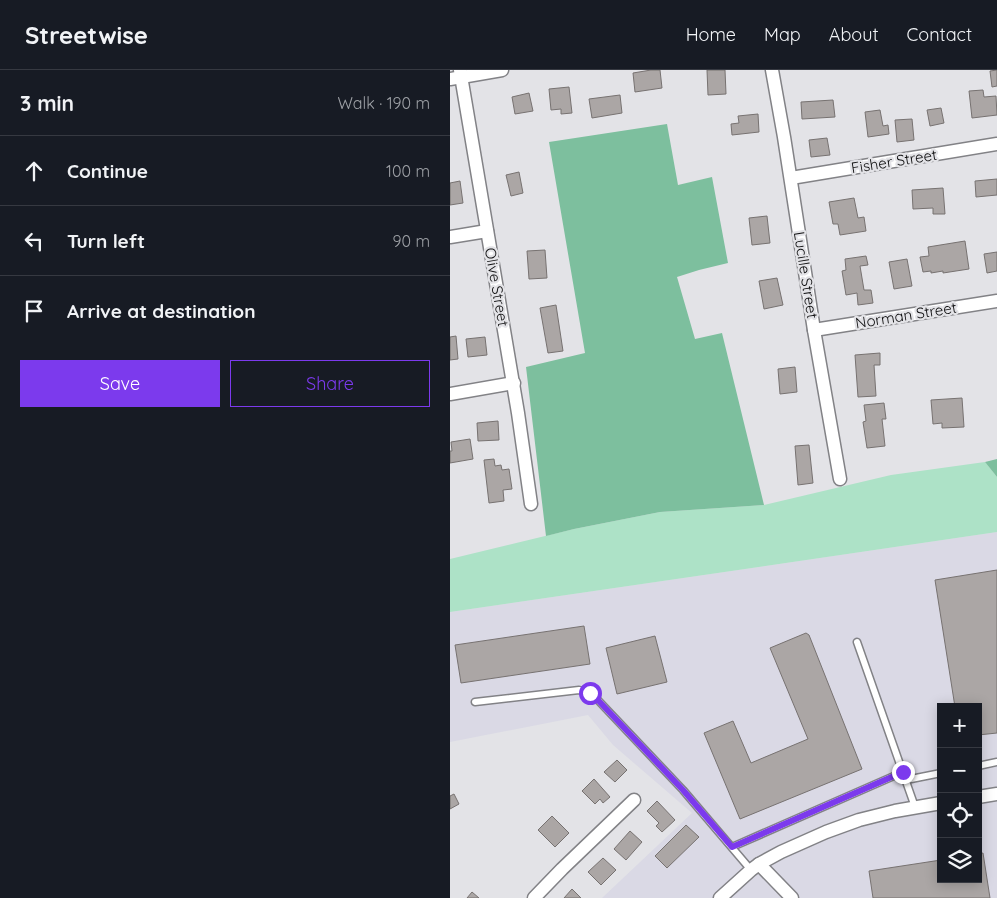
<!DOCTYPE html>
<html lang="en">
<head>
<meta charset="utf-8">
<style>
	body { margin:0; font-family:Quicksand,sans-serif; background:#20242c; color:#f1f3f6 }
	.controls { position:absolute; right:15px; bottom:15px; display:grid; overflow:hidden; border-radius:0px; box-shadow:0 2px 12px #0003 }
	.controls button { width:45px; height:45px; display:grid; place-items:center; padding:0; border:0; border-bottom:1px solid #363941; background:#171b24; color:#f1f3f6; font:25px sans-serif }
	.stop { position:absolute; width:15px; height:15px; margin:-11px; border:4px solid #7c3aed; border-radius:50%; background:#fff }
	.stop.end { background:#7c3aed; border-color:#fff; box-shadow:0 1px 5px #0008 }
	.list { margin:0; padding:0; list-style:none }
	h2 { display:flex; justify-content:space-between; align-items:center; height:65px; margin:0; padding:0 20px; font-size:21px }
	h2 small { font-size:16px; font-weight:400; color:#9ea1a6 }
	.list li { display:grid; grid-template-columns:32px 1fr auto; gap:15px; align-items:center; box-sizing:border-box; height:70px; padding:0 20px; border-top:1px solid #363941 }
	.list b { display:block; font-size:19px; white-space:nowrap }
	.list em { font-size:16px; font-style:normal; color:#9ea1a6 }
	.actions { display:flex; gap:10px; padding:15px 20px }
	.actions a { flex:1; padding:11px 0; border:1px solid #7c3aed; border-radius:0px; text-align:center; font-size:18px; color:#7c3aed }
	.actions .main { background:#7c3aed; color:#fff }
	.icon { flex:none; width:28px; height:28px; fill:none; stroke:currentColor; stroke-width:2; stroke-linecap:round; stroke-linejoin:round }
	.map { position:relative; flex:none; width:547px; height:828px; overflow:hidden }
	header { display:flex; align-items:center; gap:30px; box-sizing:border-box; height:70px; padding:0 25px; background:#171b24; border-bottom:1px solid #363941 }
	header strong { font-size:24px }
	nav { display:flex; gap:28px; margin-inline-start:auto; font-size:18px }
	main { display:flex }
	aside { flex:1; background:#171b24 }
	.map>svg:first-child { display:block }
	.built { fill:#dad9e5; fill-rule:evenodd }
	.green { fill:#ade2c7 }
	.forest { fill:#7dbf9e }
	.building { fill:#aba6a5; stroke:#777271 }
	.lines { fill:none; stroke-linecap:round; stroke-linejoin:round }
	.lane-casing { stroke:#828286; stroke-width:9 }
	.street-casing { stroke:#828286; stroke-width:15 }
	.lane { stroke:#fff; stroke-width:6 }
	.street { stroke:#fff; stroke-width:12 }
	.route { stroke:#7c3aed; stroke-width:6 }
	.labels { text-anchor:middle; dominant-baseline:central; stroke-width:4.5; stroke-linejoin:round; paint-order:stroke }
	.street-label { font-size:15px; fill:#0c0c0d; stroke:#e3e3e7 }
</style>
</head>
<body>
<header>
<strong>Streetwise</strong>
<nav><a>Home</a><a>Map</a><a>About</a><a>Contact</a></nav>
</header>
<main>
<aside>
<h2>3 min<small>Walk · 190 m</small></h2>
<ul class="list">
<li><svg class="icon" aria-label="ahead" viewBox="0 0 24 24"><path d="M12 20V5M6 11l6-6 6 6"/></svg><div><b>Continue</b></div><em>100 m</em></li>
<li><svg class="icon" aria-label="left" viewBox="0 0 24 24"><path d="M17 20v-9H6M10 6l-5 5 5 5"/></svg><div><b>Turn left</b></div><em>90 m</em></li>
<li><svg class="icon" aria-label="arrive" viewBox="0 0 24 24"><path d="M6 21V4h12l-3 4 3 4H6"/></svg><div><b>Arrive at destination</b></div></li>
</ul>
<div class="actions"><a class="main">Save</a><a>Share</a></div>
</aside>
<div class="map">
<svg width="547" height="828" viewBox="0 0 547 828">
	<rect width="100%" height="100%" fill="#e3e3e7"/>
	<path class="built" d="M547,462V828H152L242,743L163,675L138,645L0,672V542L404,483ZM491,637H528V809H491Z"/>
	<path class="green" d="M535,392L547,407V462L404,483L0,542V489L124,459L210,442L314,435L441,405Z"/>
	<g class="forest">
		<path d="M217,54L228,115L262,107L278,193L249,200L227,207L245,269L272,263L314,435L210,442L124,459L96,466L76,297L135,283L99,72Z"/>
		<path d="M547,389V407L535,392Z"/>
	</g>
	<g class="building">
		<path d="M201,0H210L212,18L185,22L183,3Z"/>
		<path d="M257,0H275L276,24L258,25Z"/>
		<path d="M547,0V16L542,17L540,1Z"/>
		<path d="M119,17L122,43L111,44V39L101,40L99,19Z"/>
		<path d="M533,20L534,27L546,26L547,45L522,48L519,21Z"/>
		<path d="M79,23L83,41L65,44L62,27Z"/>
		<path d="M170,25L172,43L142,48L139,29Z"/>
		<path d="M383,30L385,47L352,49L351,32Z"/>
		<path d="M491,38L494,53L480,56L477,40Z"/>
		<path d="M430,40L433,56L438,55L439,64L418,67L415,42Z"/>
		<path d="M308,44L309,62L282,65L281,54L289,53L288,46Z"/>
		<path d="M462,49L464,70L447,72L445,50Z"/>
		<path d="M377,68L380,85L361,87L359,70Z"/>
		<path d="M69,102L73,123L61,126L56,105Z"/>
		<path d="M547,109V125L526,127L525,111Z"/>
		<path d="M10,111L13,133L0,135V113Z"/>
		<path d="M493,118L495,144H483V138L463,139L462,120Z"/>
		<path d="M404,128L408,148L414,147L416,161L390,165L388,154H383L379,132Z"/>
		<path d="M317,146L320,173L302,175L299,148Z"/>
		<path d="M515,171L519,199L493,203V201L481,203V201L473,202L470,187L479,186L478,177Z"/>
		<path d="M95,180L97,208L79,209L77,181Z"/>
		<path d="M547,182V201L537,203L534,184Z"/>
		<path d="M416,186L418,195L410,196L414,220H421L423,233L408,235L407,223L396,225L392,201L396,200L395,189Z"/>
		<path d="M457,189L462,216L444,219L439,192Z"/>
		<path d="M327,208L333,235L314,239L309,211Z"/>
		<path d="M106,235L113,281L98,283L90,238Z"/>
		<path d="M6,266L8,289L0,290V267Z"/>
		<path d="M35,267L37,285L18,287L16,269Z"/>
		<path d="M430,283V295H424L426,326L408,327L405,285Z"/>
		<path d="M345,297L347,322L330,324L328,299Z"/>
		<path d="M512,328L514,357L492,358V353L483,354L481,330Z"/>
		<path d="M434,333L436,349H432L435,376L417,378L413,352L416,351L414,335Z"/>
		<path d="M48,351L49,370L28,371L27,353Z"/>
		<path d="M20,369L23,389L0,393V381H2L1,372Z"/>
		<path d="M359,375L363,413L348,415L345,376Z"/>
		<path d="M44,389L45,396L51,395L52,400L59,399L62,419L53,420L54,431L39,433L34,390Z"/>
		<path d="M547,500V663L528,665V637H505L485,510Z"/>
		<path d="M134,556L140,594L11,613L5,575Z"/>
		<path d="M356,563L359,565L412,699L290,749L254,663L283,651L301,693L358,669L320,578Z"/>
		<path d="M205,566L217,612L167,624L156,578Z"/>
		<path d="M167,690L177,700L165,712L154,702Z"/>
		<path d="M144,709L160,727L153,733L150,729L145,734L132,721Z"/>
		<path d="M4,724L9,734L0,739V726Z"/>
		<path d="M207,731L225,750L212,762L206,756L209,753L197,741Z"/>
		<path d="M102,746L119,763L105,777L88,760Z"/>
		<path d="M236,755L249,767L217,798L205,786Z"/>
		<path d="M180,761L192,772L176,790L164,779Z"/>
		<path d="M533,783L540,828H423L419,801L491,790V809H528V784Z"/>
		<path d="M153,788L166,800L151,815L138,802Z"/>
		<path d="M122,819L131,828H114Z"/>
		<path d="M22,822L29,828H17Z"/>
	</g>
	<g class="lines">
		<defs>
			<g id="lane">
				<path d="M407,572L465,737"/>
				<path d="M25,632L129,620L140,623L145,627L233,720L301,800"/>
				<path d="M528,696L547,692"/>
				<path d="M456,710L491,703"/>
				<path d="M282,777L453,702"/>
			</g>
			<g id="street">
				<path d="M10,0L68,343L81,434"/>
				<path d="M322,0L334,67L364,260L390,409"/>
				<path d="M0,9L52,0"/>
				<path d="M341,108L547,74"/>
				<path d="M0,167L37,161"/>
				<path d="M364,260L547,231"/>
				<path d="M0,324L64,313"/>
				<path d="M528,727L547,724"/>
				<path d="M309,794L342,828"/>
				<path d="M84,828L112,799L184,730"/>
				<path d="M270,828L301,800L309,794L331,782L376,762L409,750L445,741L491,733"/>
			</g>
		</defs>
		<use href="#lane" class="lane-casing"/>
		<use href="#street" class="street-casing"/>
		<use href="#lane" class="lane"/>
		<use href="#street" class="street"/>
	</g>
	<g class="lines">
		<path class="route" d="M140,623L145,627L233,720L282,777L453,702"/>
	</g>
	<g class="labels">
		<g class="street-label">
			<text transform="translate(444 91) rotate(-9)">Fisher Street</text>
			<text transform="translate(356 205) rotate(81)">Lucille Street</text>
			<text transform="translate(47 217) rotate(80)">Olive Street</text>
			<text transform="translate(456 245) rotate(-9)">Norman Street</text>
		</g>
	</g>
</svg>
<div class="controls">
<button>+</button>
<button>−</button>
<button><svg class="icon" aria-label="locate" viewBox="0 0 24 24"><circle cx="12" cy="12" r="6"/><path d="M12 2v4M12 18v4M2 12h4M18 12h4"/></svg></button>
<button><svg class="icon" aria-label="layers" viewBox="0 0 24 24"><path d="M12 4l9 5-9 5-9-5zM3 14l9 5 9-5"/></svg></button>
</div>
<div class="stop" style="left:140px;top:623px"></div>
<div class="stop end" style="left:453px;top:702px"></div>
</div>
</main>
</body>
</html>
